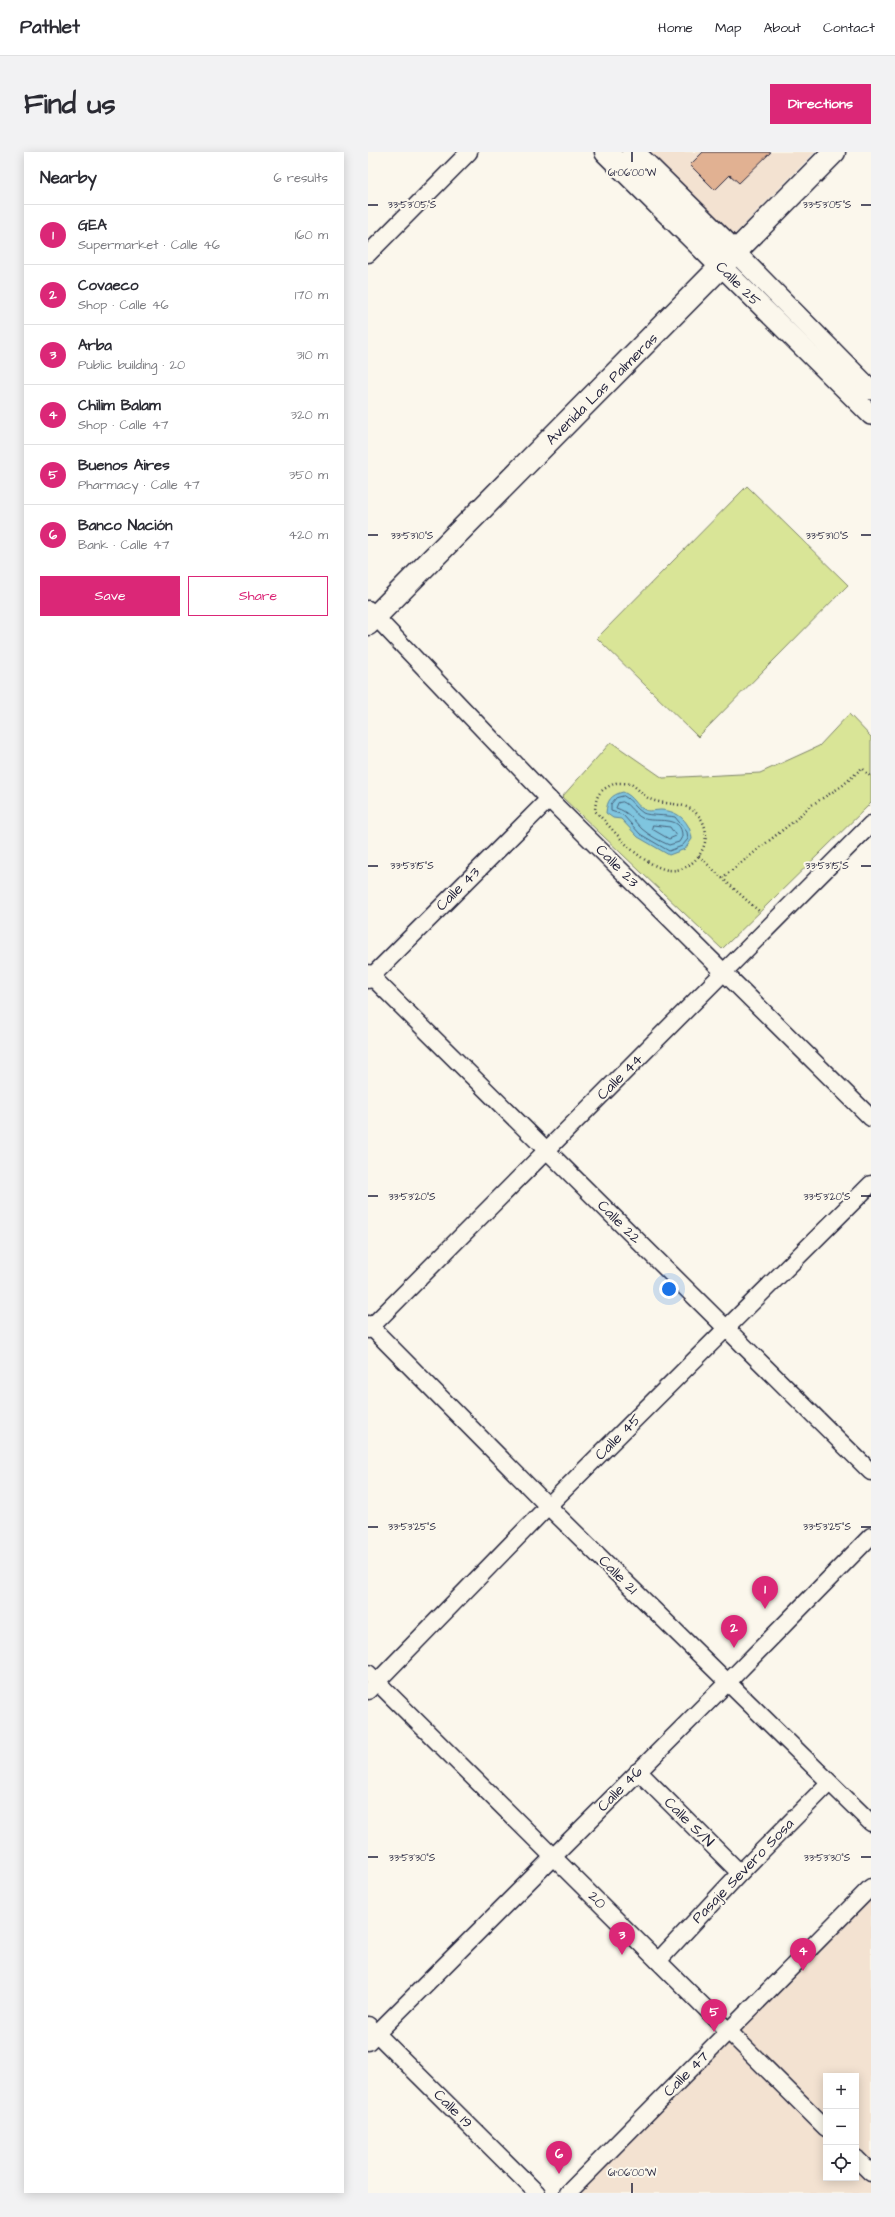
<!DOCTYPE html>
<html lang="en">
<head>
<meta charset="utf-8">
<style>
	body { margin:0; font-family:"Architects Daughter",sans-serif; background:#f2f2f3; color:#2b2b33 }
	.controls { position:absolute; right:12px; bottom:12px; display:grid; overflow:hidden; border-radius:0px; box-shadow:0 2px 10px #0003 }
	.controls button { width:36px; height:36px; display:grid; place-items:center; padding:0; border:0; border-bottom:1px solid #e1e1e2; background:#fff; color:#2b2b33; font:20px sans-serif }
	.you { position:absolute; left:301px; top:1137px; width:14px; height:14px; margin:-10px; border:3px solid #fff; border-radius:50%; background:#1a73e8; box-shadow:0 0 0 6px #1a73e833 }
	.badge { display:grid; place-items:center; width:26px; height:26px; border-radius:50%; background:#db2777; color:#fff; font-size:13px; font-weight:700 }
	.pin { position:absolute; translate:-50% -33px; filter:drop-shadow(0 1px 2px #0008) }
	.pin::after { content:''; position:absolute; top:21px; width:14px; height:12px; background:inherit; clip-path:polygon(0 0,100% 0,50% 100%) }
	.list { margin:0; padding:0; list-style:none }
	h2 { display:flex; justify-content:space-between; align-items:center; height:52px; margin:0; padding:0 16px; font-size:17px }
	h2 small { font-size:13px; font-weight:400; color:#7c7c81 }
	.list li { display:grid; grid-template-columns:26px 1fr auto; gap:12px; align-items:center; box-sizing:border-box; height:60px; padding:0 16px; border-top:1px solid #e1e1e2 }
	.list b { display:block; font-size:15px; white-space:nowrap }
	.list p { margin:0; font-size:13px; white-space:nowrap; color:#7c7c81 }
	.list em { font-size:13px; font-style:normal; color:#7c7c81 }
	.actions { display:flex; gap:8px; padding:12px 16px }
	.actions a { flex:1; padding:9px 0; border:1px solid #db2777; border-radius:0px; text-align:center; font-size:14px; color:#db2777 }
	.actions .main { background:#db2777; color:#fff }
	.icon { flex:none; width:22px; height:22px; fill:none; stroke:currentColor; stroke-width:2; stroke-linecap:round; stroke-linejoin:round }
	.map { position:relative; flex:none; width:503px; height:2041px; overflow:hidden; border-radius:0px }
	header { display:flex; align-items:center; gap:24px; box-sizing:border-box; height:56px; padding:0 20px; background:#fff; border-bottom:1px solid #e1e1e2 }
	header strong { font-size:19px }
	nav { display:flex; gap:22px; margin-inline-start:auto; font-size:14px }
	.intro { display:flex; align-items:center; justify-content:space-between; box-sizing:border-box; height:96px; padding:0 24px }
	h1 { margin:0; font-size:28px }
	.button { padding:10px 18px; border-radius:0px; background:#db2777; color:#fff; font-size:14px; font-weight:700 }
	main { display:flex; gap:24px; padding:0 24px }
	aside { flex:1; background:#fff; border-radius:0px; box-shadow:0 2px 10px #0003 }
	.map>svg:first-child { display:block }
	.built { fill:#f3e2d1; fill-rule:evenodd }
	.green { fill:#d9e597; stroke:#7e8469 }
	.water { fill:#7fc5df; stroke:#5a849d }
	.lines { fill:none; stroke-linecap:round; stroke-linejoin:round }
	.shore { stroke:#47637d; stroke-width:1 }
	.building { fill:#e1b192; stroke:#22223b }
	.minor-casing { stroke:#22223b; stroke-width:19 }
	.tertiary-casing { stroke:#22223b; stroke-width:22 }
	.secondary-casing { stroke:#22223b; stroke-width:25 }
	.path { stroke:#22223b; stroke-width:2.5; stroke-dasharray:1 3; stroke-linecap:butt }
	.minor { stroke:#fbf7ec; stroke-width:16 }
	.tertiary { stroke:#fbf7ec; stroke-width:19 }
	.secondary { stroke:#fbf7ec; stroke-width:22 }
	.ticks { fill:none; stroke:#22223b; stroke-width:1.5 }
	.labels { text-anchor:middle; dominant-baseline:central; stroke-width:4; stroke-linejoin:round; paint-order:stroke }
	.street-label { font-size:15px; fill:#22223b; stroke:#fbf7ec }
	.ticks-label { font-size:10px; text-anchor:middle; fill:#22223b; stroke:#fbf7ec; stroke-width:4; stroke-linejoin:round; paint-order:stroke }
</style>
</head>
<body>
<header>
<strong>Pathlet</strong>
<nav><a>Home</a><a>Map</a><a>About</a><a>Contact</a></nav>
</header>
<div class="intro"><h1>Find us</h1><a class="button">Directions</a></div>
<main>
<aside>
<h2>Nearby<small>6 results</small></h2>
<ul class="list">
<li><span class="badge">1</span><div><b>GEA</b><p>Supermarket · Calle 46</p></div><em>160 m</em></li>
<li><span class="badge">2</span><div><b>Covaeco</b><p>Shop · Calle 46</p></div><em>170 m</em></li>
<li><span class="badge">3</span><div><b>Arba</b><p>Public building · 20</p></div><em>310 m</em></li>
<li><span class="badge">4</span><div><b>Chilim Balam</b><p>Shop · Calle 47</p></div><em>320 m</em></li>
<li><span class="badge">5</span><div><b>Buenos Aires</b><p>Pharmacy · Calle 47</p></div><em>350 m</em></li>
<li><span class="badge">6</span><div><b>Banco Nación</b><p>Bank · Calle 47</p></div><em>420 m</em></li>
</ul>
<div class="actions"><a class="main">Save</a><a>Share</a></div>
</aside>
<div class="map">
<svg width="503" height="2041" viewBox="0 0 503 2041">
	<rect width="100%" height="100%" fill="#fbf7ec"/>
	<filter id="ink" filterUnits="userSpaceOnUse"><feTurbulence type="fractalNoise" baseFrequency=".025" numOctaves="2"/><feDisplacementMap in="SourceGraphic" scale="8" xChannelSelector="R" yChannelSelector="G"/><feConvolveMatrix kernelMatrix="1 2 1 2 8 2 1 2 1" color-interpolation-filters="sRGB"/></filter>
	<g filter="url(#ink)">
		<g class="built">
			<path d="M265,0H447L358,91Z"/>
			<path d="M503,1739V2041H205ZM458,1924H488V2026H458Z"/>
		</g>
		<g class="green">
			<path d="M379,334L480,433L330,585L229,486Z"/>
			<path d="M481,562L503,585V651L354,797L194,645L243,590L295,626L392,621L451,594Z"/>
		</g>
		<path class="water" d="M255,640C267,645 267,653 277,658C281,660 288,658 293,658C311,659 322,670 324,687L317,697L301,703L270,685L253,667L245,666L238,661C239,648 243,643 255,640Z"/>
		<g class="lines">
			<g class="shore">
				<path d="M256,644C264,648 267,656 275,661C281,664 298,663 307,665L319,680L320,687L314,694L301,699L272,682L255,663L243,659V652L248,646Z"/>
				<path d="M255,650C262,653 266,662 274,666C286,672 315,661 314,685L311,690L301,693C292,689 282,684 274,677C265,668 261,660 248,656L250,651Z"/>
				<path d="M285,673L302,675L308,684L301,687L284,677Z"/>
			</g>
		</g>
		<path class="building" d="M335,0H403L371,31L362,23L347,38L322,13Z"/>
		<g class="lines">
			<defs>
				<g id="minor">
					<path d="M0,102L101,0"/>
					<path d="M0,457L181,647L503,966"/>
					<path d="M0,821L503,1320"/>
					<path d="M0,828L181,647"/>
					<path d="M0,1172L180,1354L503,1671"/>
					<path d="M0,1178L503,672"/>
					<path d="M0,1521L458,1976"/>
					<path d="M0,1539L180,1354L503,1032"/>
					<path d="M270,1619L372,1721"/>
					<path d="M290,1809L372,1721L461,1631"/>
					<path d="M0,1873L169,2041"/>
					<path d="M0,1890L359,1531L503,1384"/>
					<path d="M488,2006L503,2021"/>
					<path d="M200,2041L503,1735"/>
				</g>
				<g id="tertiary">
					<path d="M368,101L503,238"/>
					<path d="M354,115L503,263"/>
				</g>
				<g id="secondary">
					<path d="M238,0L354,115"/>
					<path d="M265,0L368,101"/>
					<path d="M0,472L466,0"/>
				</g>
			</defs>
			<use href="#minor" class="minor-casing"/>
			<use href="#tertiary" class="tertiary-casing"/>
			<use href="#secondary" class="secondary-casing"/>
			<g class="path">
				<path d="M248,631C252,631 259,631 263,632C270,636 275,644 282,647C297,654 316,649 328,661C353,684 326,726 296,717C267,708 248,680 227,659C228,641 232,638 248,631Z"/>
				<path d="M331,704L354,726L426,669L442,654L474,634L494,616L503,625"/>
				<path d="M354,726L392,760"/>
			</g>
			<use href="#minor" class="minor"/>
			<use href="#tertiary" class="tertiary"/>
			<use href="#secondary" class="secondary"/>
		</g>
	</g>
	<path class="ticks" d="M264,0V10M0,53H10M493,53H503M0,383H10M493,383H503M0,714H10M493,714H503M0,1044H10M493,1044H503M0,1375H10M493,1375H503M0,1705H10M493,1705H503M264,2031V2041"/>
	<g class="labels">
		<g class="street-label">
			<text transform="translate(370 132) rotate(45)">Calle 25</text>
			<text transform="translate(234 237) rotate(-45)">Avenida Las Palmeras</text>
			<text transform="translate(249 714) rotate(45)">Calle 23</text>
			<text transform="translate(90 737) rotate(-45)">Calle 43</text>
			<text transform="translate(252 925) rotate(-45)">Calle 44</text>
			<text transform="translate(251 1070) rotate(45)">Calle 22</text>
			<text transform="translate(250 1285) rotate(-45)">Calle 45</text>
			<text transform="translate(250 1423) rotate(45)">Calle 21</text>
			<text transform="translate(252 1637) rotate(-45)">Calle 46</text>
			<text transform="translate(321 1670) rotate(45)">Calle S/N</text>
			<text transform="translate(375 1719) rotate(-46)">Pasaje Severo Sosa</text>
			<text transform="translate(229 1748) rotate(45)">20</text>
			<text transform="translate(318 1922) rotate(-45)">Calle 47</text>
			<text transform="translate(85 1957) rotate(45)">Calle 19</text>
		</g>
	</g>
	<g class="ticks-label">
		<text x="264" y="24">61°06'00"W</text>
		<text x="44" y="56">33°53'05"S</text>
		<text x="459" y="56">33°53'05"S</text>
		<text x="44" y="387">33°53'10"S</text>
		<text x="459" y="387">33°53'10"S</text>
		<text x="44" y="717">33°53'15"S</text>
		<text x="459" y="717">33°53'15"S</text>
		<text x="44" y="1048">33°53'20"S</text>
		<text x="459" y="1048">33°53'20"S</text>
		<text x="44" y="1378">33°53'25"S</text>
		<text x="459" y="1378">33°53'25"S</text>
		<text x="44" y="1709">33°53'30"S</text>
		<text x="459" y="1709">33°53'30"S</text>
		<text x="264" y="2024">61°06'00"W</text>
	</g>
</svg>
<div class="controls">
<button>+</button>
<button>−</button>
<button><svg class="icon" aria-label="locate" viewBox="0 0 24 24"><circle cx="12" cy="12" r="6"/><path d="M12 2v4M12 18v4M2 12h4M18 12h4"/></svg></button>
</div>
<div class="you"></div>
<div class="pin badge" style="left:397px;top:1457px">1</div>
<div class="pin badge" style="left:366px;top:1496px">2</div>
<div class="pin badge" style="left:254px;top:1803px">3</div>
<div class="pin badge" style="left:435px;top:1819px">4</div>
<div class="pin badge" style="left:346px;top:1880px">5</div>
<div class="pin badge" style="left:191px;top:2022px">6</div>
</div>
</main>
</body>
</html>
